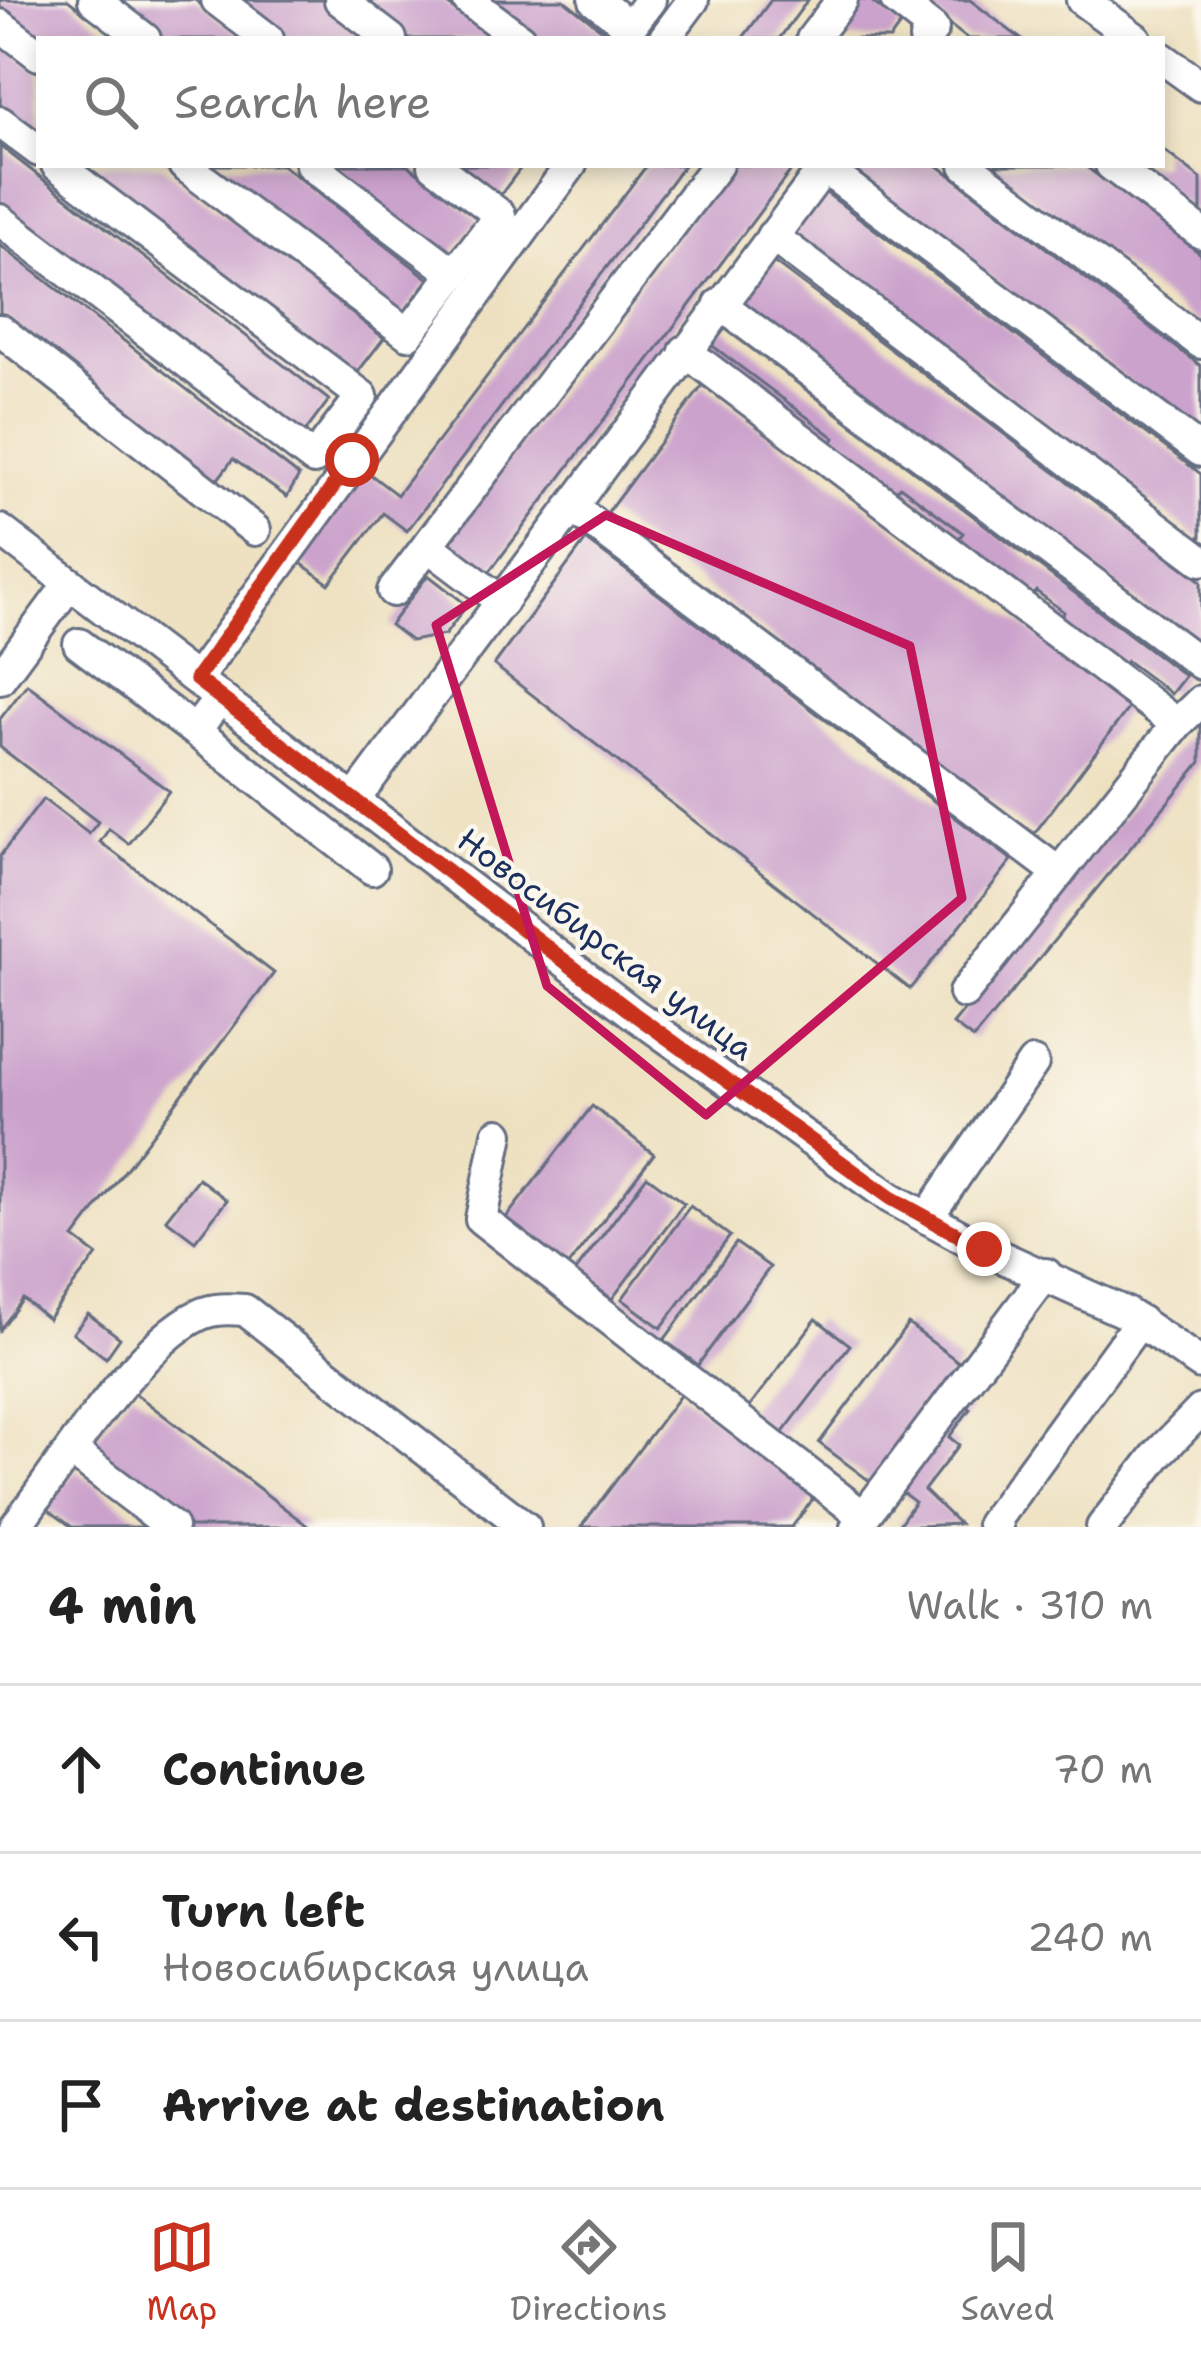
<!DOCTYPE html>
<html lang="en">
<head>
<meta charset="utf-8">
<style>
	body { margin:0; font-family:"Shantell Sans",sans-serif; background:#f2f2f2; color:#222 }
	.stop { position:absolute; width:36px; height:36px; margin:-27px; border:9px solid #c8321e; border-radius:50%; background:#fff }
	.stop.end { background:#c8321e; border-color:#fff; box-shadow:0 3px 12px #0008 }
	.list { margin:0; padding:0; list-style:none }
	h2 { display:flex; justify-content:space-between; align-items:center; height:156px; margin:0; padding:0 48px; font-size:51px }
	h2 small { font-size:39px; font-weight:400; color:#767676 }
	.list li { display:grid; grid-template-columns:78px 1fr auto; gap:36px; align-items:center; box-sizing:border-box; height:168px; padding:0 48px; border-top:3px solid #e0e0e0 }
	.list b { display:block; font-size:45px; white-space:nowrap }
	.list p { margin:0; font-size:39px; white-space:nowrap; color:#767676 }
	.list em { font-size:39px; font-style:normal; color:#767676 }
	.icon { flex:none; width:66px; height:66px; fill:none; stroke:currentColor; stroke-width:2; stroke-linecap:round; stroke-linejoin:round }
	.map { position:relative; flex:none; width:1201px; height:1527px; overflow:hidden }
	.search { position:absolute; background:#fff; box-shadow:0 6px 18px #0003; left:36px; right:36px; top:36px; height:132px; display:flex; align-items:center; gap:30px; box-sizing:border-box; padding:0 42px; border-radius:0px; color:#767676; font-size:45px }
	.sheet { height:660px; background:#fff }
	nav { display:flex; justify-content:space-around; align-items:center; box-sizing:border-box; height:168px; border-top:3px solid #e0e0e0; background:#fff; font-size:33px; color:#767676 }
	nav a { display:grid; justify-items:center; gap:6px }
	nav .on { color:#c8321e }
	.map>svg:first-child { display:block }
	.building { fill:#cba2cc }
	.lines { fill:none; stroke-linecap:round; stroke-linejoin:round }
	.minor-casing { stroke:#656d81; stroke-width:36 }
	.minor { stroke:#fff; stroke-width:30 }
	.route { stroke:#c8321e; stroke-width:15 }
	.marked { fill:none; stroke:#c2185b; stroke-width:9; stroke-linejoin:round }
	.labels { text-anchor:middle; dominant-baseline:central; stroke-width:9; stroke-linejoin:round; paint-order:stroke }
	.street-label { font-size:33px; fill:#1b2f5e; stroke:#fbf7ec }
</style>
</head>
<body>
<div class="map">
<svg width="1201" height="1527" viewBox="0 0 1201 1527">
	<rect width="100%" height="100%" fill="#fbf7ec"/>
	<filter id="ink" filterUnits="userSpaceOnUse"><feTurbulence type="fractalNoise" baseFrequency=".00833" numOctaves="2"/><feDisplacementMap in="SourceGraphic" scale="24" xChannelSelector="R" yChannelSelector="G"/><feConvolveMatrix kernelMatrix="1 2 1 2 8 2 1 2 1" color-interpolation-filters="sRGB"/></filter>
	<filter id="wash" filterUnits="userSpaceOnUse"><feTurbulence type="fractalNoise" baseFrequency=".004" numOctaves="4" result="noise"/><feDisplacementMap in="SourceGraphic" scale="48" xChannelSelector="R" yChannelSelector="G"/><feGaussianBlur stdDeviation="2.7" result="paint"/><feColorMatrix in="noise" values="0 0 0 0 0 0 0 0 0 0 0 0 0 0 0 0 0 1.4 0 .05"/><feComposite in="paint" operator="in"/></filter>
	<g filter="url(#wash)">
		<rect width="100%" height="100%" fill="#eee1c1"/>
		<g id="blocks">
			<g class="building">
				<path d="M0,0H68L119,39H39L0,13Z"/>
				<path d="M110,0H195L245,39H160Z"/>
				<path d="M227,0H323L374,39H277Z"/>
				<path d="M358,0H442L493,39H409Z"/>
				<path d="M480,0H564L614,39H530Z"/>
				<path d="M771,0H808L779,39H742Z"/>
				<path d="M853,0H870L901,24L890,39H824Z"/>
				<path d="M917,0H970L1021,39H968Z"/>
				<path d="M0,41L39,71V137L0,107Z"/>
				<path d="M0,146L329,400L299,440L0,212Z"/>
				<path d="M1162,149L1201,179V217L1132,165H1162Z"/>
				<path d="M76,165H160L384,338L354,377Z"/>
				<path d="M197,165H282L429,279L399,319Z"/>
				<path d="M324,165H408L478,219L448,259Z"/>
				<path d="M441,165H523L493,205Z"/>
				<path d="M647,165H684L407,531L383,513L329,584L298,561L366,471L397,495Z"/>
				<path d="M729,165H795L488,574L446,542Z"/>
				<path d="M841,165H937L1201,366V436Z"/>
				<path d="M990,165H1084L1201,254V326Z"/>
				<path d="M825,192L1201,474V540L793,234Z"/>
				<path d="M0,245L299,476L287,497L233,459L215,483L0,314Z"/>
				<path d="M768,258L1201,581V649L735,303Z"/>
				<path d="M723,327L1185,676L1171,694L1127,661L1116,676L1052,628L1064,612L1036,591L1024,607L949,551L963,533L900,486L888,501L824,453L835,438L710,344Z"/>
				<path d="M703,385L1130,706L1034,834L607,513Z"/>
				<path d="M586,540L1012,860L910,989L494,665Z"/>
				<path d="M428,575L467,605L445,635L411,641L390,625Z"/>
				<path d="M27,684L169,791L129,844L109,829L100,842L274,973L74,1238L97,1255L48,1319L23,1299L0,1330V856L43,799L89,834L98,822L0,747V719Z"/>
				<path d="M1201,719V762L973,1039L953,1024Z"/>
				<path d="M592,1106L654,1154L567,1267L505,1219Z"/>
				<path d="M647,1176L684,1203L612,1299L575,1272Z"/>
				<path d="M198,1178L227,1200L195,1241L166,1219Z"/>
				<path d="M690,1206L730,1236L661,1328L622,1299Z"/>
				<path d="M736,1243L770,1267L698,1365L664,1340Z"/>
				<path d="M88,1314L120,1338L106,1358L73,1333Z"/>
				<path d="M816,1319L850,1345L778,1439L745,1413Z"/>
				<path d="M908,1324L960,1363L871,1482L819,1443Z"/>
				<path d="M132,1391L309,1527H191L88,1448Z"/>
				<path d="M681,1394L816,1495L792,1527H581Z"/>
				<path d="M960,1402L970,1409L949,1437L959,1445L924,1490L959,1524L897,1527L915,1502L896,1488Z"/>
				<path d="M76,1470L150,1527H72L46,1508Z"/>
			</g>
		</g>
	</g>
	<g filter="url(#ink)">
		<use href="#blocks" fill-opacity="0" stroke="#656d81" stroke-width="3"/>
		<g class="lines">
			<defs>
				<g id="minor">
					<path d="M94,0L145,39"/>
					<path d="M217,0L268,39"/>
					<path d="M340,0L391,39"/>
					<path d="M468,0L520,39"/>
					<path d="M595,0L630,27L650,0"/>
					<path d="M896,0L933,29L925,39"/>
					<path d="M1082,0L1136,39"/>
					<path d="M0,25L39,55"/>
					<path d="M664,39L693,0"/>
					<path d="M812,39L842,0"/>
					<path d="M1162,58L1201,86"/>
					<path d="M0,122L39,151"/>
					<path d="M184,165L408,334L500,215L434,165"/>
					<path d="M311,165L455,274"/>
					<path d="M966,165L1201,343"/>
					<path d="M1111,165L1201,233"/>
					<path d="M824,168L1201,451"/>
					<path d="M0,220L314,459L362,396L57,165"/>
					<path d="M772,236L1201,560"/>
					<path d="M720,304L1201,664"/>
					<path d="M0,330L255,530"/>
					<path d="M685,351L1177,724"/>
					<path d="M573,508L1059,873"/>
					<path d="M0,530L634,1014L891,1198L984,1249L1126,1313L1201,1364"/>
					<path d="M428,546L502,602"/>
					<path d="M393,591L717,165"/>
					<path d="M79,644L195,731"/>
					<path d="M0,678L70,583"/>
					<path d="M196,679L571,165"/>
					<path d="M220,698L195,731L372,869"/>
					<path d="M354,800L826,165"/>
					<path d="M964,993L1177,724L1201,701"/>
					<path d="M498,1134L481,1219L864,1517"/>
					<path d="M927,1218L1033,1063"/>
					<path d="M73,1452L172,1527"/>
					<path d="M15,1527C58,1470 137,1344 199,1315C214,1308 229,1309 245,1310L525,1527"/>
					<path d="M856,1527L1046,1274"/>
					<path d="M997,1527L992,1524L1140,1321"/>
					<path d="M1102,1527L1157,1455L1201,1410"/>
				</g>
			</defs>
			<use href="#minor" class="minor-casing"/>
			<use href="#minor" class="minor"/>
		</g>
	</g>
	<g class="lines" filter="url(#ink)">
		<path class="route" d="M352,460L196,679L634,1014L891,1198L984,1249"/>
	</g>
	<path class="marked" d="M606,515L910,646L962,898L706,1115L547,986L436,625Z"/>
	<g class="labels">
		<g class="street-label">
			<text transform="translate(606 944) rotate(37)">Новосибирская улица</text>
		</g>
	</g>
</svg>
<div class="stop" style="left:352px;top:460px"></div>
<div class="stop end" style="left:984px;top:1249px"></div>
<div class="search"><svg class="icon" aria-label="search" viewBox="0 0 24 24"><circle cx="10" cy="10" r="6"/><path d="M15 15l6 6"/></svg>Search here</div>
</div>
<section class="sheet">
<h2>4 min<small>Walk · 310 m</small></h2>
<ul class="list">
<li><svg class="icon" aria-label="ahead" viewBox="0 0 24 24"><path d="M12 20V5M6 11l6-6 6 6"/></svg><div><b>Continue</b></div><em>70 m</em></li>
<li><svg class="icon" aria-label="left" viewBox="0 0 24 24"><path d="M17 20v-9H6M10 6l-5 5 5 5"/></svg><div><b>Turn left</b><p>Новосибирская улица</p></div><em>240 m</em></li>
<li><svg class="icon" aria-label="arrive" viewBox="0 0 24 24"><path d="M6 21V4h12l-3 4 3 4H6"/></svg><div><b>Arrive at destination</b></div></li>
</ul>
</section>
<nav>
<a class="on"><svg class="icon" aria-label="map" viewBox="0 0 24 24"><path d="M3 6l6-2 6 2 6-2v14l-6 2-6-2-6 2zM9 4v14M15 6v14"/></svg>Map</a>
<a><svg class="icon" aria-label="directions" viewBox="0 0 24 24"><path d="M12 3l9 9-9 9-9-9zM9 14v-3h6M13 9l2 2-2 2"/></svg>Directions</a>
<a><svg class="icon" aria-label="saved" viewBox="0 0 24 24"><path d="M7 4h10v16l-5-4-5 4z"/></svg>Saved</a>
</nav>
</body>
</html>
